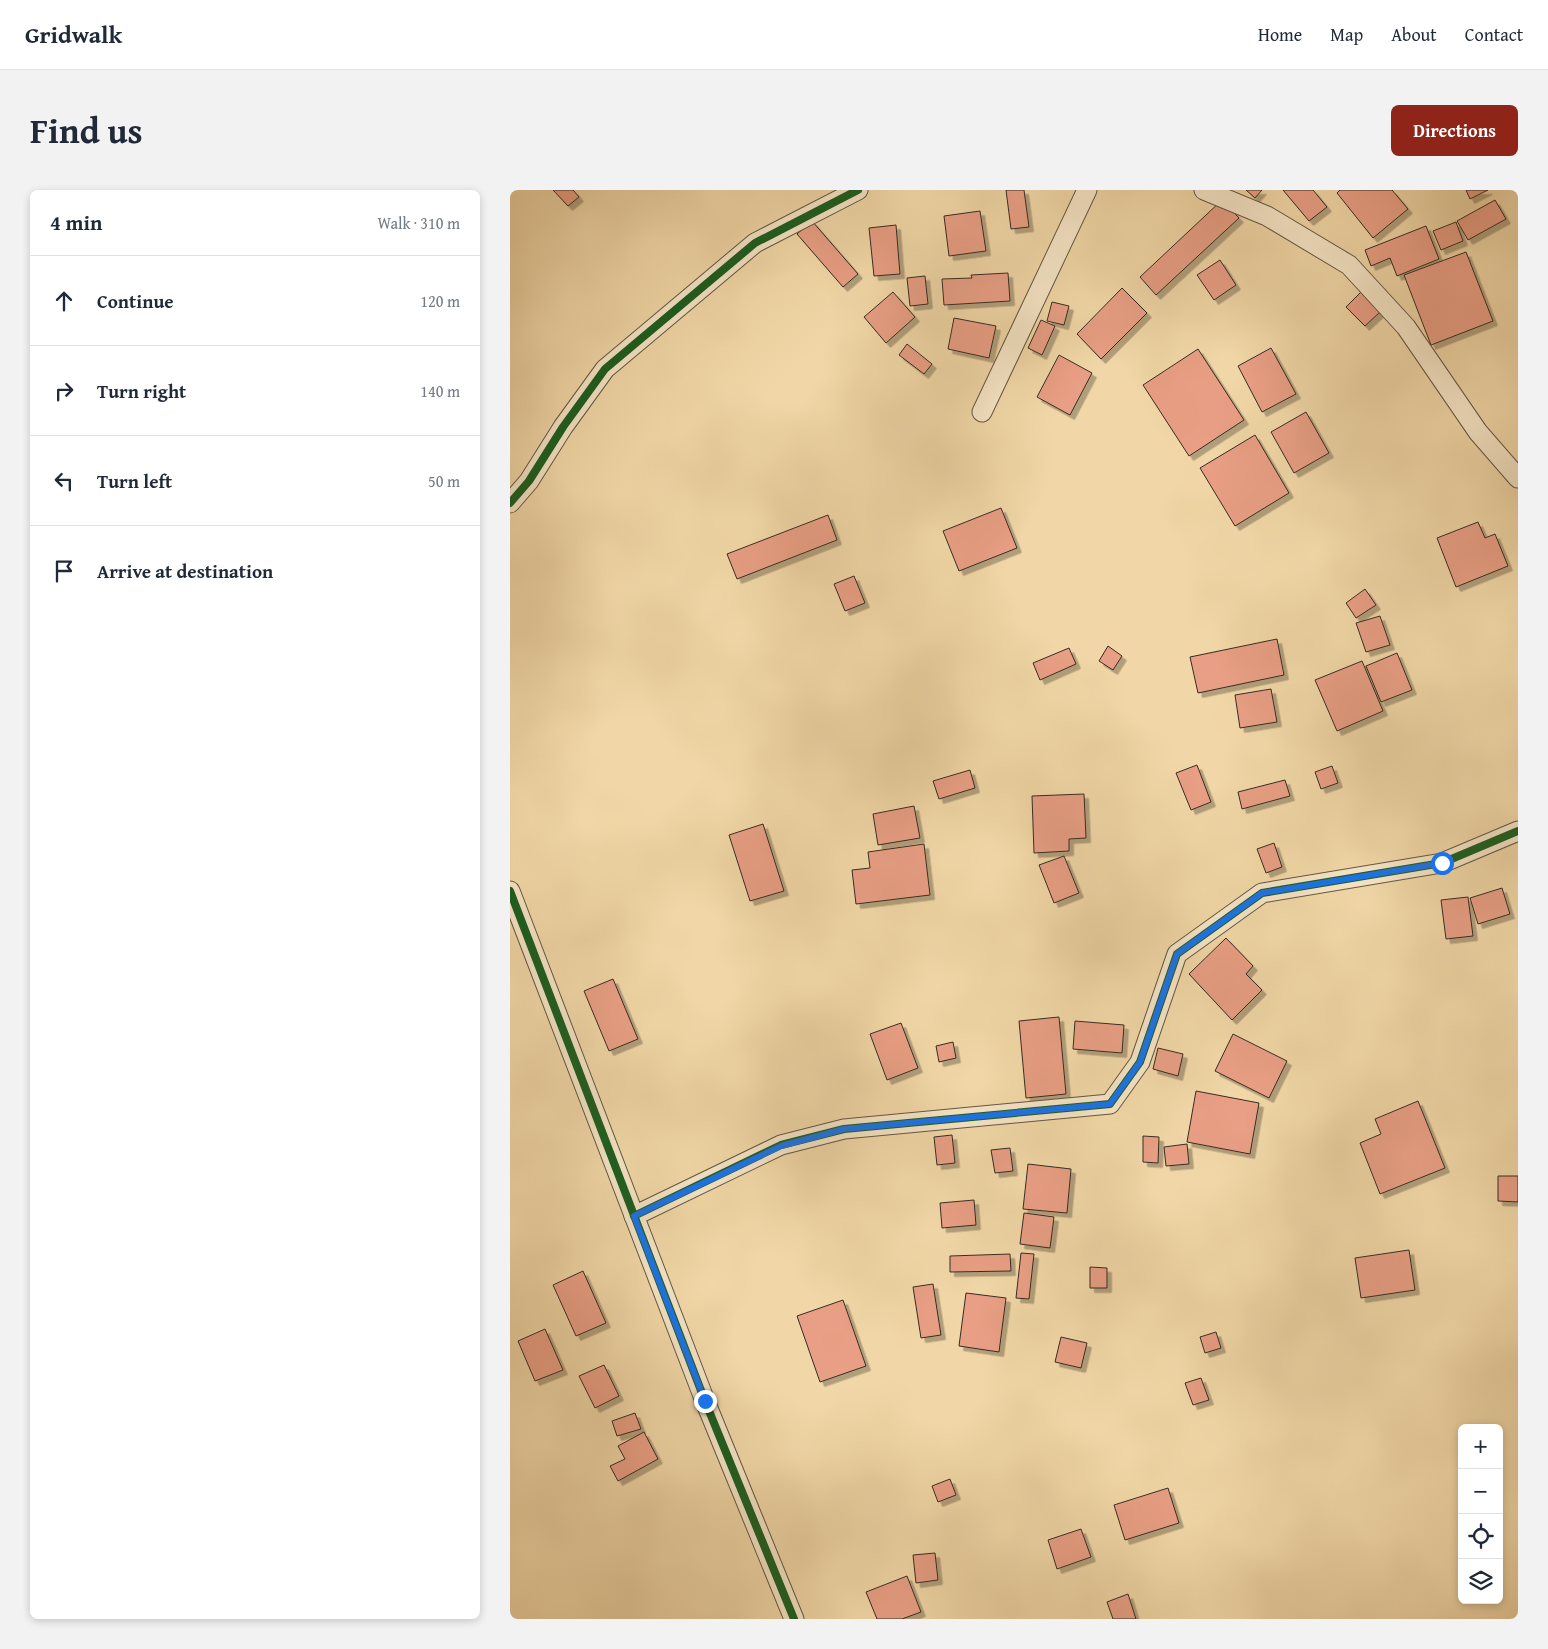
<!DOCTYPE html>
<html lang="en">
<head>
<meta charset="utf-8">
<style>
	body { margin:0; font-family:"Gentium Book Plus",serif; background:#f2f2f3; color:#1f2937 }
	.controls { position:absolute; right:15px; bottom:15px; display:grid; overflow:hidden; border-radius:8px; box-shadow:0 2px 8px #0003 }
	.controls button { width:45px; height:45px; display:grid; place-items:center; padding:0; border:0; border-bottom:1px solid #e0e1e3; background:#fff; color:#1f2937; font:25px sans-serif }
	.stop { position:absolute; width:15px; height:15px; margin:-11px; border:4px solid #1a73e8; border-radius:50%; background:#fff }
	.stop.end { background:#1a73e8; border-color:#fff; box-shadow:0 1px 5px #0008 }
	.list { margin:0; padding:0; list-style:none }
	h2 { display:flex; justify-content:space-between; align-items:center; height:65px; margin:0; padding:0 20px; font-size:21px }
	h2 small { font-size:16px; font-weight:400; color:#747a83 }
	.list li { display:grid; grid-template-columns:32px 1fr auto; gap:15px; align-items:center; box-sizing:border-box; height:90px; padding:0 20px; border-top:1px solid #e0e1e3 }
	.list b { display:block; font-size:19px; white-space:nowrap }
	.list em { font-size:16px; font-style:normal; color:#747a83 }
	.icon { flex:none; width:28px; height:28px; fill:none; stroke:currentColor; stroke-width:2; stroke-linecap:round; stroke-linejoin:round }
	.map { position:relative; flex:none; width:1008px; height:1429px; overflow:hidden; border-radius:8px }
	header { display:flex; align-items:center; gap:30px; box-sizing:border-box; height:70px; padding:0 25px; background:#fff; border-bottom:1px solid #e0e1e3 }
	header strong { font-size:24px }
	nav { display:flex; gap:28px; margin-inline-start:auto; font-size:18px }
	.intro { display:flex; align-items:center; justify-content:space-between; box-sizing:border-box; height:120px; padding:0 30px }
	h1 { margin:0; font-size:35px }
	.button { padding:12px 22px; border-radius:8px; background:#8f2418; color:#fff; font-size:18px; font-weight:700 }
	main { display:flex; gap:30px; padding:0 30px }
	aside { flex:1; background:#fff; border-radius:8px; box-shadow:0 2px 8px #0003 }
	.map>svg:first-child { display:block }
	.building { fill:#e99f85; stroke:#352c22; filter:url(#shadow) }
	.lines { fill:none; stroke-linecap:round; stroke-linejoin:round }
	.street-casing { stroke:#645743; stroke-width:21 }
	.street { stroke:#f6e5c6; stroke-width:19 }
	.cycleway-casing { stroke:#f6e5c6; stroke-width:11 }
	.cycleway { stroke:#1b5e20; stroke-width:8 }
	.route { stroke:#1a73e8; stroke-width:6 }
</style>
</head>
<body>
<header>
<strong>Gridwalk</strong>
<nav><a>Home</a><a>Map</a><a>About</a><a>Contact</a></nav>
</header>
<div class="intro"><h1>Find us</h1><a class="button">Directions</a></div>
<main>
<aside>
<h2>4 min<small>Walk · 310 m</small></h2>
<ul class="list">
<li><svg class="icon" aria-label="ahead" viewBox="0 0 24 24"><path d="M12 20V5M6 11l6-6 6 6"/></svg><div><b>Continue</b></div><em>120 m</em></li>
<li><svg class="icon" aria-label="right" viewBox="0 0 24 24"><path d="M7 20v-9h11M14 6l5 5-5 5"/></svg><div><b>Turn right</b></div><em>140 m</em></li>
<li><svg class="icon" aria-label="left" viewBox="0 0 24 24"><path d="M17 20v-9H6M10 6l-5 5 5 5"/></svg><div><b>Turn left</b></div><em>50 m</em></li>
<li><svg class="icon" aria-label="arrive" viewBox="0 0 24 24"><path d="M6 21V4h12l-3 4 3 4H6"/></svg><div><b>Arrive at destination</b></div></li>
</ul>
</aside>
<div class="map">
<svg width="1008" height="1429" viewBox="0 0 1008 1429">
	<defs>
		<filter id="shadow"><feDropShadow dx="4.5" dy="4.5" stdDeviation="0" flood-color="#0004"/></filter>
	</defs>
	<rect width="100%" height="100%" fill="#f1d7a7"/>
	<filter id="stains"><feTurbulence type="fractalNoise" baseFrequency=".004" numOctaves="4"/><feColorMatrix values="0 0 0 0 .2 0 0 0 0 .09 0 0 0 0 .02 0 0 0 .5 -.17"/></filter>
	<radialGradient id="worn" r=".72"><stop offset=".6" stop-color="#630" stop-opacity="0"/><stop offset="1" stop-color="#630" stop-opacity=".3"/></radialGradient>
	<g class="building">
		<path d="M43,0H63L69,7L58,16Z"/>
		<path d="M496,0H514L519,37L501,39Z"/>
		<path d="M736,0H752L745,8Z"/>
		<path d="M773,0H803L817,17L799,31Z"/>
		<path d="M830,0H882L898,19L863,48L827,3Z"/>
		<path d="M956,0H978L960,9Z"/>
		<path d="M712,10L729,28L646,105L630,87Z"/>
		<path d="M985,10L996,29L958,50L947,31Z"/>
		<path d="M470,21L476,61L439,66L434,26Z"/>
		<path d="M302,31L348,84L333,97L287,44Z"/>
		<path d="M946,32L953,51L931,60L923,41Z"/>
		<path d="M386,35L390,84L364,86L359,38Z"/>
		<path d="M916,36L929,69L887,86L880,68L861,76L855,60Z"/>
		<path d="M956,62L983,131L921,155L894,85Z"/>
		<path d="M710,70L726,95L704,110L687,85Z"/>
		<path d="M498,83L500,111L434,115L432,89L462,88L461,85Z"/>
		<path d="M415,86L418,114L400,116L397,88Z"/>
		<path d="M612,98L637,123L591,169L567,144Z"/>
		<path d="M383,102L405,127L376,153L354,127Z"/>
		<path d="M851,102L870,122L855,136L836,117Z"/>
		<path d="M542,112L559,116L554,135L537,131Z"/>
		<path d="M444,128L486,136L479,168L438,159Z"/>
		<path d="M531,130L545,136L532,165L518,158Z"/>
		<path d="M397,154L422,174L414,184L389,165Z"/>
		<path d="M761,158L786,204L752,222L728,176Z"/>
		<path d="M688,159L734,230L679,266L633,195Z"/>
		<path d="M549,165L582,183L560,225L527,207Z"/>
		<path d="M796,222L819,263L784,283L761,242Z"/>
		<path d="M745,245L779,303L725,336L690,278Z"/>
		<path d="M491,318L507,358L449,381L433,341Z"/>
		<path d="M318,325L327,350L227,389L217,364Z"/>
		<path d="M968,332L975,348L985,344L998,376L946,397L927,348Z"/>
		<path d="M344,386L355,413L335,421L324,394Z"/>
		<path d="M855,399L866,415L846,428L836,413Z"/>
		<path d="M870,426L880,455L856,462L846,433Z"/>
		<path d="M767,449L774,485L688,503L680,467Z"/>
		<path d="M598,456L612,466L603,480L589,471Z"/>
		<path d="M559,458L566,474L530,490L523,473Z"/>
		<path d="M887,463L902,500L871,512L856,476Z"/>
		<path d="M852,471L873,521L827,541L805,490Z"/>
		<path d="M761,499L767,532L730,538L725,505Z"/>
		<path d="M687,575L701,612L681,620L666,583Z"/>
		<path d="M822,576L828,593L811,599L805,582Z"/>
		<path d="M460,580L465,598L429,609L423,591Z"/>
		<path d="M775,590L780,606L732,619L728,602Z"/>
		<path d="M574,604L576,648L559,649V661L524,663L522,606Z"/>
		<path d="M404,616L410,648L368,655L363,624Z"/>
		<path d="M253,634L274,701L240,711L219,645Z"/>
		<path d="M764,653L772,677L756,683L747,659Z"/>
		<path d="M414,654L420,705L346,714L342,680L360,678L358,662Z"/>
		<path d="M554,666L569,703L544,713L529,675Z"/>
		<path d="M992,698L1000,724L968,734L960,708Z"/>
		<path d="M958,707L963,746L936,749L931,710Z"/>
		<path d="M716,748L743,776L736,784L752,800L722,830L679,784Z"/>
		<path d="M103,789L128,849L99,861L74,801Z"/>
		<path d="M549,827L556,904L516,908L509,831Z"/>
		<path d="M565,831L614,835L612,863L563,859Z"/>
		<path d="M391,833L408,878L377,890L360,844Z"/>
		<path d="M723,844L777,871L759,908L705,881Z"/>
		<path d="M443,852L446,868L429,872L426,856Z"/>
		<path d="M648,858L673,864L668,886L643,879Z"/>
		<path d="M686,901L749,913L740,964L677,952Z"/>
		<path d="M908,911L935,978L870,1004L850,953L871,944L865,929Z"/>
		<path d="M442,945L445,973L427,975L424,947Z"/>
		<path d="M633,946L649,947L648,973L633,972Z"/>
		<path d="M677,954L679,974L656,976L654,957Z"/>
		<path d="M500,958L503,981L485,983L481,960Z"/>
		<path d="M518,974L561,979L557,1023L513,1019Z"/>
		<path d="M988,986H1008V1012L988,1011Z"/>
		<path d="M464,1010L466,1035L432,1038L430,1013Z"/>
		<path d="M514,1023L544,1027L540,1058L510,1054Z"/>
		<path d="M899,1060L905,1100L851,1108L845,1068Z"/>
		<path d="M511,1063L524,1064L519,1109L506,1108Z"/>
		<path d="M500,1064L501,1081L440,1082V1066Z"/>
		<path d="M580,1077L597,1078V1098H580Z"/>
		<path d="M73,1081L96,1133L66,1146L43,1095Z"/>
		<path d="M423,1094L431,1145L411,1148L403,1097Z"/>
		<path d="M456,1103L496,1108L489,1162L449,1156Z"/>
		<path d="M333,1110L356,1176L310,1192L287,1126Z"/>
		<path d="M35,1139L53,1180L25,1191L8,1151Z"/>
		<path d="M706,1142L711,1158L695,1163L690,1147Z"/>
		<path d="M551,1147L577,1153L571,1178L545,1172Z"/>
		<path d="M94,1175L109,1206L85,1218L69,1186Z"/>
		<path d="M691,1188L699,1210L683,1215L675,1193Z"/>
		<path d="M125,1223L131,1239L107,1246L102,1231Z"/>
		<path d="M134,1242L148,1269L108,1291L100,1276L115,1269L108,1256Z"/>
		<path d="M440,1289L446,1305L428,1312L422,1296Z"/>
		<path d="M658,1298L669,1333L615,1350L604,1315Z"/>
		<path d="M571,1339L581,1367L547,1379L538,1350Z"/>
		<path d="M425,1363L428,1390L406,1393L403,1365Z"/>
		<path d="M397,1386L411,1422L392,1429H367L356,1402Z"/>
		<path d="M618,1404L626,1429H603L597,1412Z"/>
	</g>
	<g class="lines">
		<defs>
			<g id="street">
				<path d="M694,0L757,26L839,75L896,137L968,242L1008,288"/>
				<path d="M472,222L577,0"/>
				<path d="M0,313L19,291L53,237L95,179L245,53L348,0"/>
				<path d="M0,701L195,1211L284,1429"/>
				<path d="M124,1026L271,955L334,939L600,914L630,872L667,764L752,703L932,673L1008,641"/>
			</g>
		</defs>
		<use href="#street" class="street-casing"/>
		<use href="#street" class="street"/>
		<defs>
			<g id="cycleway">
				<path d="M0,313L19,291L53,237L95,179L245,53L348,0"/>
				<path d="M0,701L195,1211L284,1429"/>
				<path d="M124,1026L271,955L334,939L600,914L630,872L667,764L752,703L932,673L1008,641"/>
			</g>
		</defs>
		<use href="#cycleway" class="cycleway-casing"/>
		<use href="#cycleway" class="cycleway"/>
	</g>
	<g class="lines">
		<path class="route" d="M195,1211L124,1026L271,956L334,939L600,914L630,872L667,764L752,703L932,673"/>
	</g>
	<rect width="100%" height="100%" filter="url(#stains)"/>
	<rect width="100%" height="100%" fill="url(#worn)"/>
</svg>
<div class="controls">
<button>+</button>
<button>−</button>
<button><svg class="icon" aria-label="locate" viewBox="0 0 24 24"><circle cx="12" cy="12" r="6"/><path d="M12 2v4M12 18v4M2 12h4M18 12h4"/></svg></button>
<button><svg class="icon" aria-label="layers" viewBox="0 0 24 24"><path d="M12 4l9 5-9 5-9-5zM3 14l9 5 9-5"/></svg></button>
</div>
<div class="stop" style="left:932px;top:673px"></div>
<div class="stop end" style="left:195px;top:1211px"></div>
</div>
</main>
</body>
</html>
